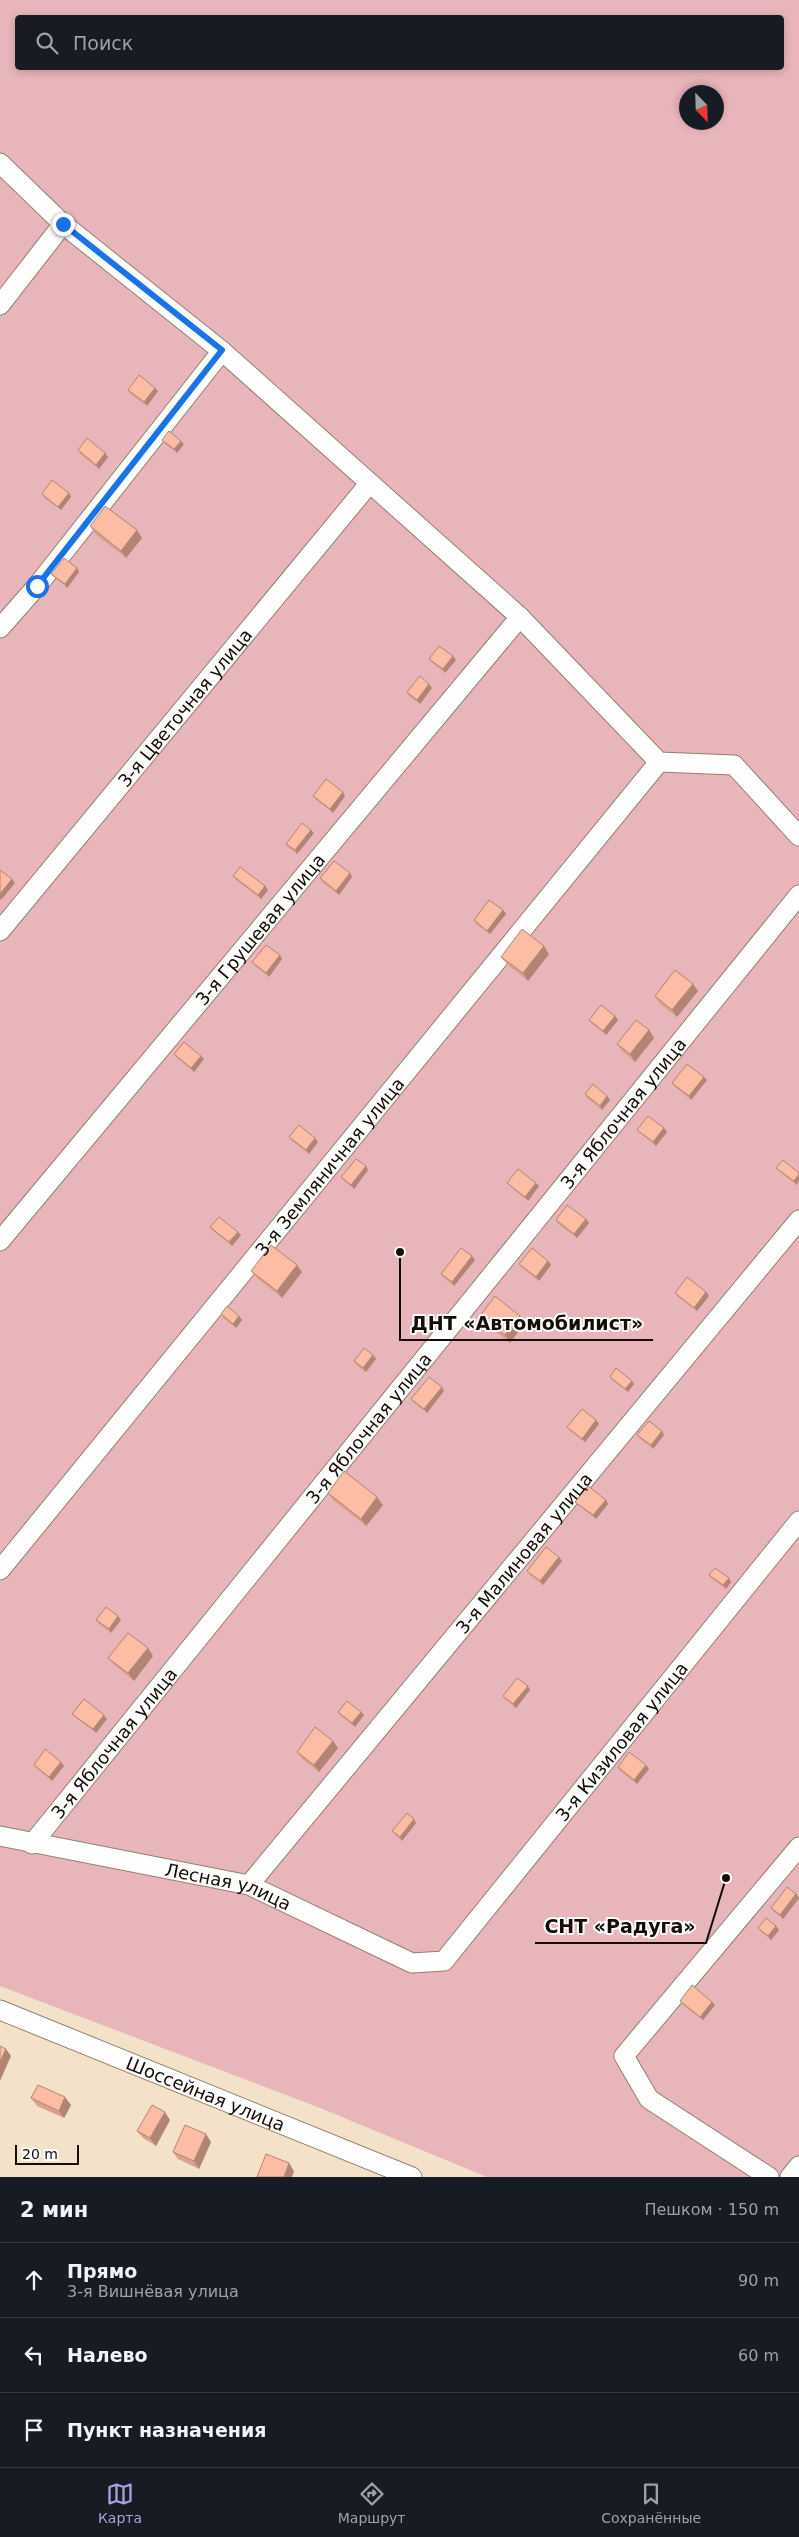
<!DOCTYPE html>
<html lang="ru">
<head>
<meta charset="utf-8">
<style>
	body { margin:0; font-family:"DejaVu Sans",sans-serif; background:#20242c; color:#f1f3f6 }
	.compass { position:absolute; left:679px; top:85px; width:45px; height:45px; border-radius:50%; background:#171b24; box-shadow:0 2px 8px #0003; rotate:157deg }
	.scale { position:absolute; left:15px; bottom:12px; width:64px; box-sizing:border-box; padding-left:5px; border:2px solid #130d06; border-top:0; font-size:14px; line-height:18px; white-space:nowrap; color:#130d06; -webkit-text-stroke:4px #fff; paint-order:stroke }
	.stop { position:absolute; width:15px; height:15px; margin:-11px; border:4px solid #1a73e8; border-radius:50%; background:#fff }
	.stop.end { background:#1a73e8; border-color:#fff; box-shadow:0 1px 5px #0008 }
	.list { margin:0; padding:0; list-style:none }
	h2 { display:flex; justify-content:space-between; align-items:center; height:65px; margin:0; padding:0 20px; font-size:21px }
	h2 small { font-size:16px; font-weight:400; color:#9ea1a6 }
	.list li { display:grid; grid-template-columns:32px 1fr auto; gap:15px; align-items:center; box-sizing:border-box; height:75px; padding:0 20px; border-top:1px solid #363941 }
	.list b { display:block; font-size:19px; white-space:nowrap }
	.list p { margin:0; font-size:16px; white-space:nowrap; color:#9ea1a6 }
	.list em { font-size:16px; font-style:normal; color:#9ea1a6 }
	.icon { flex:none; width:28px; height:28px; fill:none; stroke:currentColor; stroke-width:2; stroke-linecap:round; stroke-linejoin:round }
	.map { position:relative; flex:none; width:799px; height:2177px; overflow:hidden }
	.search { position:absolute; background:#171b24; box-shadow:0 2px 8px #0003; left:15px; right:15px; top:15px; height:55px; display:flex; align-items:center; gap:12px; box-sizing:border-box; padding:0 18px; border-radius:5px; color:#9ea1a6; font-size:19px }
	.sheet { height:290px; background:#171b24 }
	nav { display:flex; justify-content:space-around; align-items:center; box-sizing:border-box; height:70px; border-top:1px solid #363941; background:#171b24; font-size:14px; color:#9ea1a6 }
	nav a { display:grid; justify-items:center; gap:2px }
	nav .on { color:#a4a3da }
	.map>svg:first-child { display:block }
	.green { fill:#e8b5ba; fill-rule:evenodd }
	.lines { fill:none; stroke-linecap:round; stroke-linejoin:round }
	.street-casing { stroke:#93816c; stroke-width:21 }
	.street { stroke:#fff; stroke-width:19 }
	.wall { fill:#daa28d }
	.shaded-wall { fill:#b18473 }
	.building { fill:#fdbca4; stroke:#b18473 }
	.route { stroke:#1a73e8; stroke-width:6 }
	.labels { text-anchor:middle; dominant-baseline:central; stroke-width:4; stroke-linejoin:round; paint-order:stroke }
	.street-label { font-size:18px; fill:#130d06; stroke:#fff }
	.leader { fill:none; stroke:#130d06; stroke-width:2 }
	.callout-dot { fill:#130d06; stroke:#fff; stroke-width:2 }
	.callout-label { font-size:19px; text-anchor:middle; font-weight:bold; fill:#130d06; stroke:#fff; stroke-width:4; stroke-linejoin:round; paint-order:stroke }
</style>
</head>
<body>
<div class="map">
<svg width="799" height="2177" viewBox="0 0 799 2177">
	<rect width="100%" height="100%" fill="#f4e1ca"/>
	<path class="green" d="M0,0H799V2177H487L320,2108L0,1986ZM18,18H782V68H18ZM686,92H716V122H686Z"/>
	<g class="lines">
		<defs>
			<g id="street">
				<path d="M0,163L63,224L222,351L520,617L659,762L734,765L799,836"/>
				<path d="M0,305L63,224"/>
				<path d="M0,628L37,586L222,351"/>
				<path id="s1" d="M0,931L369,484"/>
				<path id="s2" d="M0,1241L520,617"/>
				<path id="s3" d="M0,1570L659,762"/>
				<path id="s4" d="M0,1836L249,1885L412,1963L444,1961L799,1521"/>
				<path id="s5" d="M32,1844L799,895"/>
				<path id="s6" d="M249,1885L799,1220"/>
				<path id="s7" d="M0,2010L412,2177"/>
				<path d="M769,2177L649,2099L624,2056L799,1847"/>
				<path d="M790,2177L799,2166"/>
			</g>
		</defs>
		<use href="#street" class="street-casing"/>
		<use href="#street" class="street"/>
	</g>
	<g class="wall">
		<path d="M128,390L158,391L147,406L130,394Z"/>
		<path d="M162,440L184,444L177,453L165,444Z"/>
		<path d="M78,450L108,457L99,469L80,454Z"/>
		<path d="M69,493L71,497L61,510L44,498L42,494Z"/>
		<path d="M90,526L142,538L126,558L95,534Z"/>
		<path d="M77,568L79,572L67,588L54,577L51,574Z"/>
		<path d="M453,656L456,660L445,673L432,663L429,659Z"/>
		<path d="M429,684L432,688L420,704L409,696L407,692Z"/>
		<path d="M313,796H345L333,813L315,799Z"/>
		<path d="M314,833L297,854L289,848L286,844Z"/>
		<path d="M350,873L352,877L339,895L322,882L320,878Z"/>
		<path d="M233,876L265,886L268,890L261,899L236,880Z"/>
		<path d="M503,910L506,914L490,934L476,924L474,920Z"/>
		<path d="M549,954L528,981L507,964L501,957Z"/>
		<path d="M280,955L282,959L269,977L255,966L252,962Z"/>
		<path d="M698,991L677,1017L660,1004L655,996Z"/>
		<path d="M615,1016L618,1020L606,1035L592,1024L589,1020Z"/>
		<path d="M649,1030L654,1038L635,1062L622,1051L617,1044Z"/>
		<path d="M174,1054L204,1059L194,1072L177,1058Z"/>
		<path d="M707,1080L691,1100L675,1087L672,1083Z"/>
		<path d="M585,1094L607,1096L610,1100L602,1110L587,1098Z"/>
		<path d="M664,1128L667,1132L656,1146L640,1133L637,1130Z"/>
		<path d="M289,1137L315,1138L318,1142L309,1154L292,1141Z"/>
		<path d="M366,1166L368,1170L354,1189L344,1181L341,1177Z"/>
		<path d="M776,1168L799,1173L796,1185L779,1171Z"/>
		<path d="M507,1183L539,1186L528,1201L510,1186Z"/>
		<path d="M556,1220L589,1223L577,1238L558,1224Z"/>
		<path d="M210,1227L238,1232L241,1235L232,1246L213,1231Z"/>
		<path d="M472,1256L475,1260L454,1286L444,1278L441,1274Z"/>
		<path d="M548,1261L551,1265L539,1281L522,1268L519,1264Z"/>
		<path d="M251,1271L302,1272L282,1298L257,1278Z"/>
		<path d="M706,1292L709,1296L697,1311L678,1297L675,1293Z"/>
		<path d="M221,1314L239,1316L242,1320L236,1328L223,1318Z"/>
		<path d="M480,1316H520L525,1323L510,1343L485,1323Z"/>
		<path d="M373,1355L376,1359L366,1372L356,1365L354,1361Z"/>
		<path d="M610,1377L632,1381L634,1384L628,1392L612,1380Z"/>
		<path d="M444,1391L427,1413L414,1403L411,1399Z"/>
		<path d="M596,1420L599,1424L585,1442L570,1431L567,1427Z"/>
		<path d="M637,1435H664L653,1449L640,1439Z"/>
		<path d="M328,1493L383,1505L366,1526L333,1500Z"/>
		<path d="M575,1502L608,1504L596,1519L578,1505Z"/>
		<path d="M559,1557L562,1561L543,1585L530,1575L527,1571Z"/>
		<path d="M709,1575L731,1582L726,1589L712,1579Z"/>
		<path d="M118,1616L121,1620L111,1633L99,1624L96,1620Z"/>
		<path d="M153,1656L134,1681L114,1665L108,1658Z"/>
		<path d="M530,1690L516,1708L506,1700L503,1696Z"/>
		<path d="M338,1712H361L364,1715L355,1727L341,1716Z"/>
		<path d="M72,1714L107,1719L96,1733L75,1717Z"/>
		<path d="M333,1741L338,1748L319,1772L302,1759L297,1752Z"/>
		<path d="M34,1765L64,1766L52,1781L36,1768Z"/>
		<path d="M618,1767L649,1769L637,1784L620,1771Z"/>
		<path d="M416,1823L402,1841L395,1835L392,1831Z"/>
		<path d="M796,1894L799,1898L783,1919L774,1912L771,1908Z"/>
		<path d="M776,1926L779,1930L771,1940L761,1932L758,1928Z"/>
		<path d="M680,2001L712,2002L715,2005L703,2020L683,2005Z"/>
		<path d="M31,2098L71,2105L64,2118L37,2106Z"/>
		<path d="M170,2120L156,2146L143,2138L137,2131Z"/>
		<path d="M211,2142L199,2169L178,2159L173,2152Z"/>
	</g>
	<g class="shaded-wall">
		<path d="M155,388L158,391L147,406L144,402Z"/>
		<path d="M181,441L184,444L177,453L174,449Z"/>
		<path d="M105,453L108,457L99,469L96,465Z"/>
		<path d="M69,493L71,497L61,510L58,507Z"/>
		<path d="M137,530L142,538L126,558L121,551Z"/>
		<path d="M77,568L79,572L67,588L65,584Z"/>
		<path d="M453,656L456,660L445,673L443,669Z"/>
		<path d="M429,684L432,688L420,704L417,700Z"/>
		<path d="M343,792L345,796L333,813L330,809Z"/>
		<path d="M311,830L314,833L297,854L295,850Z"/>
		<path d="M350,873L352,877L339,895L336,891Z"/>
		<path d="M12,879L15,883L1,900L0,899V894Z"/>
		<path d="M265,886L268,890L261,899L258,895Z"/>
		<path d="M503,910L506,914L490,934L487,931Z"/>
		<path d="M544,946L549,954L528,981L523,973Z"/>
		<path d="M280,955L282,959L269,977L266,973Z"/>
		<path d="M693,984L698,991L677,1017L672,1010Z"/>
		<path d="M615,1016L618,1020L606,1035L603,1031Z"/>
		<path d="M649,1030L654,1038L635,1062L630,1054Z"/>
		<path d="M201,1056L204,1059L194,1072L191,1068Z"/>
		<path d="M704,1077L707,1080L691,1100L689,1096Z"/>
		<path d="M607,1096L610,1100L602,1110L600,1106Z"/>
		<path d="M664,1128L667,1132L656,1146L653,1142Z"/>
		<path d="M315,1138L318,1142L309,1154L306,1150Z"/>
		<path d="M366,1166L368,1170L354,1189L351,1185Z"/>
		<path d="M799,1174V1181L796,1185L794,1181Z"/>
		<path d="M536,1183L539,1186L528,1201L525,1197Z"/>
		<path d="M586,1219L589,1223L577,1238L574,1234Z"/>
		<path d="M238,1232L241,1235L232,1246L229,1242Z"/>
		<path d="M472,1256L475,1260L454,1286L452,1282Z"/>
		<path d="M548,1261L551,1265L539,1281L536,1277Z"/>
		<path d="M297,1265L302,1272L282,1298L277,1291Z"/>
		<path d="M706,1292L709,1296L697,1311L694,1308Z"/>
		<path d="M239,1316L242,1320L236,1328L233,1324Z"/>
		<path d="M520,1316L525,1323L510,1343L505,1335Z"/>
		<path d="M373,1355L376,1359L366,1372L363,1368Z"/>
		<path d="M632,1381L634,1384L628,1392L625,1389Z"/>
		<path d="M442,1387L444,1391L427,1413L424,1409Z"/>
		<path d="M596,1420L599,1424L585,1442L582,1439Z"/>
		<path d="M662,1431L664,1435L653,1449L651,1445Z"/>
		<path d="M377,1497L383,1505L366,1526L361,1519Z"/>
		<path d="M606,1500L608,1504L596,1519L593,1515Z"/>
		<path d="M559,1557L562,1561L543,1585L540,1581Z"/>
		<path d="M729,1578L731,1582L726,1589L723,1585Z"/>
		<path d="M118,1616L121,1620L111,1633L109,1629Z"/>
		<path d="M148,1648L153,1656L134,1681L128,1673Z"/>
		<path d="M528,1686L530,1690L516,1708L513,1704Z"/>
		<path d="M361,1712L364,1715L355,1727L352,1723Z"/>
		<path d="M104,1715L107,1719L96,1733L93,1729Z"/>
		<path d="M333,1741L338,1748L319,1772L314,1765Z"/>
		<path d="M61,1762L64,1766L52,1781L49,1777Z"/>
		<path d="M646,1765L649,1769L637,1784L634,1780Z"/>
		<path d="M414,1819L416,1823L402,1841L400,1837Z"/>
		<path d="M796,1894L799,1898L783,1919L780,1915Z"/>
		<path d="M776,1926L779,1930L771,1940L768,1936Z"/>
		<path d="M712,2002L715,2005L703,2020L700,2017Z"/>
		<path d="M6,2049L11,2056L0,2081V2062Z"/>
		<path d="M65,2097L71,2105L64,2118L59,2111Z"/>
		<path d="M165,2112L170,2120L156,2146L150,2138Z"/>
		<path d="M206,2134L211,2142L199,2169L194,2161Z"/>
		<path d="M289,2163L294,2171L292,2177H284Z"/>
	</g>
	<g class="building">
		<path d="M139,375L155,388L144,402L128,390Z"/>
		<path d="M169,431L181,441L174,449L162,440Z"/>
		<path d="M87,438L105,453L96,465L78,450Z"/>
		<path d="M52,480L69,493L58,507L42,494Z"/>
		<path d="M105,506L137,530L121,551L90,526Z"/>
		<path d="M64,558L77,568L65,584L51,574Z"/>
		<path d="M439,646L453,656L443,669L429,659Z"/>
		<path d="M420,676L429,684L417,700L407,692Z"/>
		<path d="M326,779L343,792L330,809L313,796Z"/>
		<path d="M302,823L311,830L295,850L286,844Z"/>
		<path d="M334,861L350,873L336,891L320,878Z"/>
		<path d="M240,867L265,886L258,895L233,876Z"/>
		<path d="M0,870L12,879L0,894Z"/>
		<path d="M489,900L503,910L487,931L474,920Z"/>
		<path d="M522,929L544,946L523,973L501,957Z"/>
		<path d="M266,945L280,955L266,973L252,962Z"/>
		<path d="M675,970L693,984L672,1010L655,996Z"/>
		<path d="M601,1005L615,1016L603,1031L589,1020Z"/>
		<path d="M636,1020L649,1030L630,1054L617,1044Z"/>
		<path d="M184,1042L201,1056L191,1068L174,1054Z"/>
		<path d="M687,1064L704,1077L689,1096L672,1083Z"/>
		<path d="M593,1084L607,1096L600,1106L585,1094Z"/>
		<path d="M648,1116L664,1128L653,1142L637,1130Z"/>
		<path d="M299,1125L315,1138L306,1150L289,1137Z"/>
		<path d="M356,1159L366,1166L351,1185L341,1177Z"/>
		<path d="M783,1160L799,1173V1174L794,1181L776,1168Z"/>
		<path d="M518,1169L536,1183L525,1197L507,1183Z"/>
		<path d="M567,1205L586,1219L574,1234L556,1220Z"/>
		<path d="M219,1217L238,1232L229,1242L210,1227Z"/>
		<path d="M271,1245L297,1265L277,1291L251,1271Z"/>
		<path d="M461,1248L472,1256L452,1282L441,1274Z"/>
		<path d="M532,1248L548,1261L536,1277L519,1264Z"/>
		<path d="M687,1277L706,1292L694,1308L675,1293Z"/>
		<path d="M495,1296L520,1316L505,1335L480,1316Z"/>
		<path d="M227,1306L239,1316L233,1324L221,1314Z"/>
		<path d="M364,1348L373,1355L363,1368L354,1361Z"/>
		<path d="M616,1368L632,1381L625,1389L610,1377Z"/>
		<path d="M429,1377L442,1387L424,1409L411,1399Z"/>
		<path d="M582,1409L596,1420L582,1439L567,1427Z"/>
		<path d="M649,1421L662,1431L651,1445L637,1435Z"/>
		<path d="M344,1471L377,1497L361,1519L328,1493Z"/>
		<path d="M588,1486L606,1500L593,1515L575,1502Z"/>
		<path d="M546,1547L559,1557L540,1581L527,1571Z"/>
		<path d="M715,1568L729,1578L723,1585L709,1575Z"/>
		<path d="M106,1607L118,1616L109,1629L96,1620Z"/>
		<path d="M128,1633L148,1648L128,1673L108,1658Z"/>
		<path d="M517,1678L528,1686L513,1704L503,1696Z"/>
		<path d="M84,1699L104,1715L93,1729L72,1714Z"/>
		<path d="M347,1701L361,1712L352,1723L338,1712Z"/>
		<path d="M315,1727L333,1741L314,1765L297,1752Z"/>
		<path d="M45,1749L61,1762L49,1777L34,1765Z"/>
		<path d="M629,1752L646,1765L634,1780L618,1767Z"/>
		<path d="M407,1813L414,1819L400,1837L392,1831Z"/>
		<path d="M787,1887L796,1894L780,1915L771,1908Z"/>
		<path d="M766,1918L776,1926L768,1936L758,1928Z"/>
		<path d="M692,1985L712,2002L700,2017L680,2001Z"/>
		<path d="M0,2046L6,2049L0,2062Z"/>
		<path d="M38,2085L65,2097L59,2111L31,2098Z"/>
		<path d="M152,2105L165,2112L150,2138L137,2131Z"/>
		<path d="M185,2125L206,2134L194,2161L173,2152Z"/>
		<path d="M266,2154L289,2163L284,2177H257Z"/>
	</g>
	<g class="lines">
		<path class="route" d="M37,586L222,350L63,224"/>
	</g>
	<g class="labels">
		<g class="street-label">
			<text stroke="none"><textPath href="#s1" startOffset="290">3-я Цветочная улица</textPath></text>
			<text stroke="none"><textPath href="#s2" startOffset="406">3-я Грушевая улица</textPath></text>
			<text stroke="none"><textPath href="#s5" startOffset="940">3-я Яблочная улица</textPath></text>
			<text stroke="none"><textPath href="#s3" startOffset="521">3-я Земляничная улица</textPath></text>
			<text stroke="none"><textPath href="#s5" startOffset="535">3-я Яблочная улица</textPath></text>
			<text stroke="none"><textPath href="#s6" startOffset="431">3-я Малиновая улица</textPath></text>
			<text stroke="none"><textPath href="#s4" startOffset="749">3-я Кизиловая улица</textPath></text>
			<text stroke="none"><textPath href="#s5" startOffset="130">3-я Яблочная улица</textPath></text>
			<text stroke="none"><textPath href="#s4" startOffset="234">Лесная улица</textPath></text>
			<text stroke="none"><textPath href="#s7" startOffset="222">Шоссейная улица</textPath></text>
		</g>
	</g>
	<path class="leader" d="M400 1252L400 1340H653M726 1878L706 1943H535"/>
	<g class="callout-dot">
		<circle cx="400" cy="1252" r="5"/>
		<circle cx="726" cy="1878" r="5"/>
	</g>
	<g class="callout-label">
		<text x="527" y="1330">ДНТ «Автомобилист»</text>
		<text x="620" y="1933">СНТ «Радуга»</text>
	</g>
</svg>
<svg class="compass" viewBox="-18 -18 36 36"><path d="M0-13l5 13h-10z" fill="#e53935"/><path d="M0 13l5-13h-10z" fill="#9ea1a6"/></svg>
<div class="scale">20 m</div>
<div class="stop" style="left:37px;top:586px"></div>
<div class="stop end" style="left:63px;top:224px"></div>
<div class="search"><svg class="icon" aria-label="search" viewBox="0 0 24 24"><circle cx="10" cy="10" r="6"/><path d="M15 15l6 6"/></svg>Поиск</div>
</div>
<section class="sheet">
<h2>2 мин<small>Пешком · 150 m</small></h2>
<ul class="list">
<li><svg class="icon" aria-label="ahead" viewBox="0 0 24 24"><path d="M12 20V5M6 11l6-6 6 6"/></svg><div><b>Прямо</b><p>3-я Вишнёвая улица</p></div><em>90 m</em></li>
<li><svg class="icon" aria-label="left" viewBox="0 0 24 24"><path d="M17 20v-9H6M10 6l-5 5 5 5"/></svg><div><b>Налево</b></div><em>60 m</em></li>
<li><svg class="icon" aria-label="arrive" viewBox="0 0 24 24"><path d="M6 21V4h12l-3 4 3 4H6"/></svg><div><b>Пункт назначения</b></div></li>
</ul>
</section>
<nav>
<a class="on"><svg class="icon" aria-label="map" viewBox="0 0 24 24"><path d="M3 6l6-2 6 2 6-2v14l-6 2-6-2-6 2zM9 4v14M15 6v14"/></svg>Карта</a>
<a><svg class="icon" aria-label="directions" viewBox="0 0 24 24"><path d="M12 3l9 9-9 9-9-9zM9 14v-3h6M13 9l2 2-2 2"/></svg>Маршрут</a>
<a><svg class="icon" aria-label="saved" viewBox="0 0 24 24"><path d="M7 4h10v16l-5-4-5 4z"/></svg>Сохранённые</a>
</nav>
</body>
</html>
